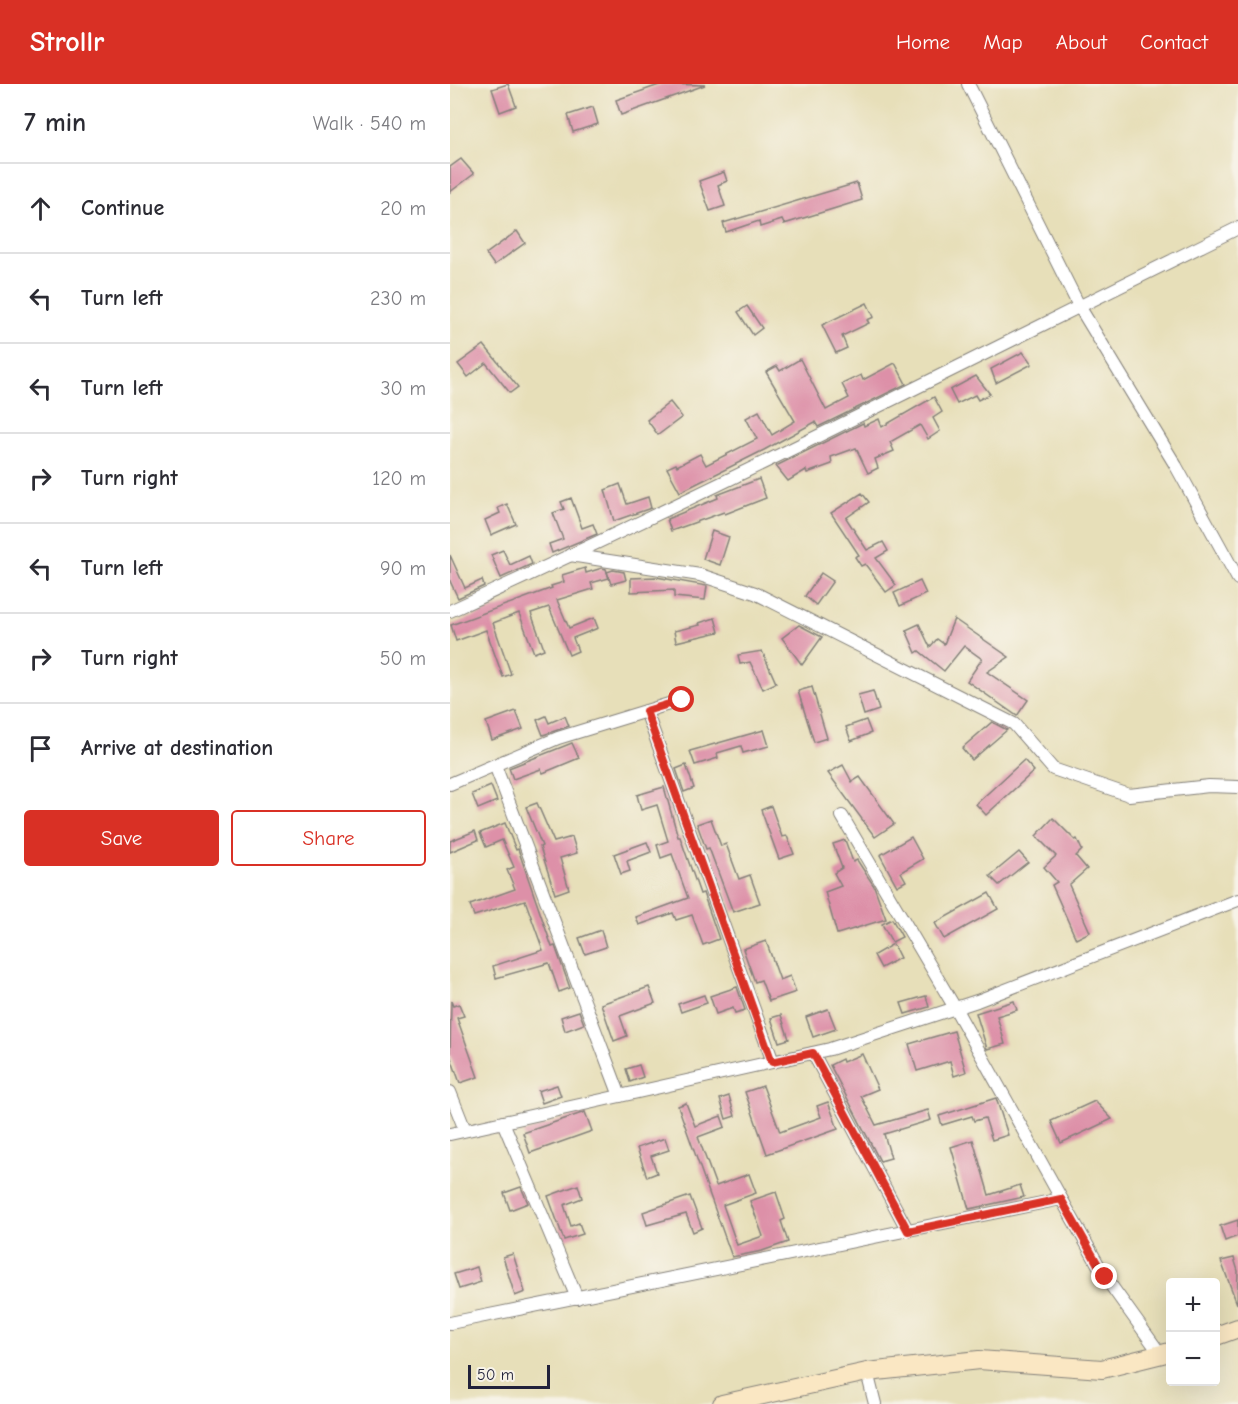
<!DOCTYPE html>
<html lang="en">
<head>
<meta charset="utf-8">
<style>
	body { margin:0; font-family:"Comic Neue",sans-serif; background:#f2f2f3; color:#2b2b33 }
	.controls { position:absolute; right:18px; bottom:18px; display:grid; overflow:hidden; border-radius:6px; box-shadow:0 6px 24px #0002 }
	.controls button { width:54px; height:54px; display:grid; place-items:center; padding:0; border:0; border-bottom:2px solid #e1e1e2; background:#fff; color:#2b2b33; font:30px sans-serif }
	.scale { position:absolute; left:18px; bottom:15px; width:82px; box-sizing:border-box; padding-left:6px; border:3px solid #22223b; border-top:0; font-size:16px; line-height:21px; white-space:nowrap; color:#22223b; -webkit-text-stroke:4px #f7f3e8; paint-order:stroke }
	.stop { position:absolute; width:18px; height:18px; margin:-14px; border:4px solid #d93025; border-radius:50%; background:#fff }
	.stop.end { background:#d93025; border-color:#fff; box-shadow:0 2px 6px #0008 }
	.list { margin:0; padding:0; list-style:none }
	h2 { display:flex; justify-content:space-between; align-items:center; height:78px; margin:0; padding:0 24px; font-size:26px }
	h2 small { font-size:20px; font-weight:400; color:#7c7c81 }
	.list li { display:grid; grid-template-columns:39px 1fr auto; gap:18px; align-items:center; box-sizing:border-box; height:90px; padding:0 24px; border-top:2px solid #e1e1e2 }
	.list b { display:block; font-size:22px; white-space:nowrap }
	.list em { font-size:20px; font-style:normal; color:#7c7c81 }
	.actions { display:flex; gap:12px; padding:18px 24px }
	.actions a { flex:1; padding:14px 0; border:2px solid #d93025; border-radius:6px; text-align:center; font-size:21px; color:#d93025 }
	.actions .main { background:#d93025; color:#fff }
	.icon { flex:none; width:33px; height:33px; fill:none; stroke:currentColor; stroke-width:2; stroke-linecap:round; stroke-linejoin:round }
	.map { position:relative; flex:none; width:788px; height:1320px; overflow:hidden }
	header { display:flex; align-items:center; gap:36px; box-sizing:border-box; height:84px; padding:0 30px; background:#d93025; color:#fff }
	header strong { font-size:28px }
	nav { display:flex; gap:33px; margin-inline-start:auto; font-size:21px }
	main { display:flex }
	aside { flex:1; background:#fff }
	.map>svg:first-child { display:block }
	.building { fill:#dd90a8 }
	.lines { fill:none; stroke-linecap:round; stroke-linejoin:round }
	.street-casing { stroke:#84807a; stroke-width:14 }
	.secondary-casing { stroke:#84807a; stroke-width:20 }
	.street { stroke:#fff; stroke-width:12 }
	.secondary { stroke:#fae7c3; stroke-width:18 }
	.route { stroke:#d93025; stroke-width:8 }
</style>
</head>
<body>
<header>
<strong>Strollr</strong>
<nav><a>Home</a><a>Map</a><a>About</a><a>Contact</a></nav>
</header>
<main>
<aside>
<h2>7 min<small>Walk · 540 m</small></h2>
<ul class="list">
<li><svg class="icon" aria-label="ahead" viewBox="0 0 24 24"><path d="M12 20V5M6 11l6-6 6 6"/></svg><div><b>Continue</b></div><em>20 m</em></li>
<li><svg class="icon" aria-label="left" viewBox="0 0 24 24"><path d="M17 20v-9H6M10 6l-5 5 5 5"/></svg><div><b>Turn left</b></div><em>230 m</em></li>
<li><svg class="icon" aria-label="left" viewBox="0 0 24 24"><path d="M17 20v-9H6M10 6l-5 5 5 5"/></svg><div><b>Turn left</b></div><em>30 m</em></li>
<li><svg class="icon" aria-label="right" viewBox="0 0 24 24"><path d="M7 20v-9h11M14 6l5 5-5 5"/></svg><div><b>Turn right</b></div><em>120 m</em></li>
<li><svg class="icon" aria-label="left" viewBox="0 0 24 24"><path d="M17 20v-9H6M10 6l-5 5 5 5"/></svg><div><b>Turn left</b></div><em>90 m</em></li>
<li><svg class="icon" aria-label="right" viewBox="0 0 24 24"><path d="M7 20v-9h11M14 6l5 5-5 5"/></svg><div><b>Turn right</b></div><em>50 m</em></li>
<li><svg class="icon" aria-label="arrive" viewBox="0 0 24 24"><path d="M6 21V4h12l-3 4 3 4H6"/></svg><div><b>Arrive at destination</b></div></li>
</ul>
<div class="actions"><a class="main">Save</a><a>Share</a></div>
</aside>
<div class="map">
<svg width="788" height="1320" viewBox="0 0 788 1320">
	<rect width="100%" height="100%" fill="#f7f3e8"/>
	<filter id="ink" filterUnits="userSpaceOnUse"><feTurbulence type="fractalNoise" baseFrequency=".0167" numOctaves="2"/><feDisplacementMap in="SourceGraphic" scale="12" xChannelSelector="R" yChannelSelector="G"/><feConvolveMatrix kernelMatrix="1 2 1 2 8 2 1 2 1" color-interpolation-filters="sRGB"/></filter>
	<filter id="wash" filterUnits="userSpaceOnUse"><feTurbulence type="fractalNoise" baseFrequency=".008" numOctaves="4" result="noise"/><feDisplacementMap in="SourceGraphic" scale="24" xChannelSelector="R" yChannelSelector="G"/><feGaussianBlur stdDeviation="1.35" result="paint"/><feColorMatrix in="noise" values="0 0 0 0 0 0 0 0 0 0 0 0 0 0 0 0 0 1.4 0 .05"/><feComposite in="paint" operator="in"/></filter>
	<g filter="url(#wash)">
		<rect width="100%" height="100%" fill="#e7dfb9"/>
		<g id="blocks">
			<g class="building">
				<path d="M58,0L66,22L50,28L42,5Z"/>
				<path d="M212,0L255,1L171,31L166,16Z"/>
				<path d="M143,23L148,40L123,48L118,31Z"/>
				<path d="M11,75L24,90L0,108V83Z"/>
				<path d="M274,88L277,97L268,101L275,122L260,127L249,97Z"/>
				<path d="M407,99L412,116L334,140L332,136L310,143L309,137L276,148L273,139Z"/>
				<path d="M67,147L75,159L44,181L36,170Z"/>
				<path d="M417,219L424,233L417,236L419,239L392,252L397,264L386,269L372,241Z"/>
				<path d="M297,222L312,244L303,251L288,228Z"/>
				<path d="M34,261L68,303L60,309L36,279L18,293L8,280Z"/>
				<path d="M573,268L582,280L546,299L541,285Z"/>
				<path d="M350,275L376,326L399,314L392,300L411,291L413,296L445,279L456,300L368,343L365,338L314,366L230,408L217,384L226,380L227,382L250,370L256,381L307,355L296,334L309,327L322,351L345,337L316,288L327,282L330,287Z"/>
				<path d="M526,292L540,310L528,316L525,311L507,320L500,306Z"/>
				<path d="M484,313L492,328L483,334L490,347L478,355L470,341L440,358L444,367L425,375L428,384L418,389L406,364L381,373L382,380L357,389L356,386L338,397L326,382L413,339L414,342L429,335L432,343Z"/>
				<path d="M220,318L232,333L208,351L197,336Z"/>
				<path d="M309,395L316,414L275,430L274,428L221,447L217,435L268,414L267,411Z"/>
				<path d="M170,400L177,420L198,413L201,424L164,437L155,406Z"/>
				<path d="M412,409L419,418L396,434L417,466L433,458L438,467L426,474L446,501L436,508L415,480L411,482L405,473L409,471L381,429Z"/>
				<path d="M121,414L132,444L143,440L147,450L102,469L99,460L113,455L103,429L114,425L111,418Z"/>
				<path d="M57,420L66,440L41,451L35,436L50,429L48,424Z"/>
				<path d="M262,447L279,453L270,481L253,475Z"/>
				<path d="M53,466L60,481L79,472L82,480L51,494L41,471Z"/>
				<path d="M0,471L15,504L32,496L34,502L8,514L0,497Z"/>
				<path d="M135,484L136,489L152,484L156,485L159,494L141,499L143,505L107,516L119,544L144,534L148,544L123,554L128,567L119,571L99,523L81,529L94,565L84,569L69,529L43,539L61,590L53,593L36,546L6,557L1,541L102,504L101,502L114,498L112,491Z"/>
				<path d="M163,486L174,488L176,496L161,500L157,488Z"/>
				<path d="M371,489L383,497L366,521L355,512Z"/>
				<path d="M206,493L257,502L255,516L224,513V506L181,508V494Z"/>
				<path d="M470,497L476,510L450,522L444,509Z"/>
				<path d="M265,534L269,548L226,558L224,547L250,541L249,539Z"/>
				<path d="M504,535L559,573L537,588L578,616L567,632L517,597L532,575L514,562L494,587L469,567L466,569L456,546L469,540L480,563L487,555L494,560Z"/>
				<path d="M349,541L372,553L352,581L332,554Z"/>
				<path d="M312,567L326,599L313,605L300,578L290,580L288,571Z"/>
				<path d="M362,603L377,654L364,658L348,607Z"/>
				<path d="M423,607L429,626L414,631L408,611Z"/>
				<path d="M66,627L73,645L42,656L36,638Z"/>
				<path d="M96,632L99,639L115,632L119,642L93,651L87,636Z"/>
				<path d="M416,636L421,649L401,657L396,643Z"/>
				<path d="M542,638L557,646L522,676L512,664Z"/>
				<path d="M314,646L319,662L293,669L291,662L267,669L268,674L245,681L240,667Z"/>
				<path d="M122,659L129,674L93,689L91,685L63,695L59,684Z"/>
				<path d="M574,676L584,687L536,731L526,720Z"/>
				<path d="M236,681L244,704L234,708L226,685Z"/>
				<path d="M393,681L402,698L410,693L444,740L425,753L378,689Z"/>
				<path d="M41,702L47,717L28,725L22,710Z"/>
				<path d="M214,703L228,753H230L250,810L253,809L269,855L253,861L242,831L226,836L223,829L189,841L186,833L238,814L222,770L211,774L207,761L218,757L207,721L191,726L187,711Z"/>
				<path d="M87,719L104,758L122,753L127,769L110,774L119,805L105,810L90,763L92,762L76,723Z"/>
				<path d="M321,722L332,753L337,752L344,770L329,775L311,726Z"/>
				<path d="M603,734L625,756L627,755L632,766L626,772L637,785L619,801L640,848L626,855L602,801L607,798L594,783L606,772L586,752Z"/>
				<path d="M261,735L271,762L276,760L289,795L300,791L310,819L283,828L259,764L256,765L247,740Z"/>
				<path d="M55,739L66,766L68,765L102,863L105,862L120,904L109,908L99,879L46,894L43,882L93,866L75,816L24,832L20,821L65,805L57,786L64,783L52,756L36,763L30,749Z"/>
				<path d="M25,747L28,756L0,768V757Z"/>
				<path d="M461,753L473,775L451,788L456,797L447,802L430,771Z"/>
				<path d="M395,756L403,778L407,776L424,802L436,835L387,850L375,808L391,802L384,789L392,784L383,760Z"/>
				<path d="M197,758L201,768L177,777L180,787L171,790L164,770Z"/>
				<path d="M569,768L578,778L549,801L540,792Z"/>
				<path d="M539,809L548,825L494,855L485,839Z"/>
				<path d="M442,835L452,853L442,858L432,840Z"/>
				<path d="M151,846L156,863L135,870L129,854Z"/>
				<path d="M316,857L330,896L340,892L346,908L319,917L311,896L305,898L293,865Z"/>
				<path d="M443,860L450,874L431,884L424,871Z"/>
				<path d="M199,903L205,919L170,932L177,952L164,957L151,920Z"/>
				<path d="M287,903L295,926L285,929L283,924L266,930L260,912Z"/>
				<path d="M254,911L257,919L231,928L228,920Z"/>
				<path d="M476,912L479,923L455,930L451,919Z"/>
				<path d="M1,917L3,922L9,920L14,932L7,934L28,993L10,999L0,971Z"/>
				<path d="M564,917L567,926L547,932L555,960L537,965L526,929Z"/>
				<path d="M378,925L386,945L363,953L356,933Z"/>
				<path d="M129,927L134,940L115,947L111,933Z"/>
				<path d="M331,931L339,955L329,958L321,934Z"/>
				<path d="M504,947L516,988L504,992L500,977L467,987L459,960Z"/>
				<path d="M412,970L428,1005L411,1012L426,1041L478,1026L481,1036L434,1050L441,1074L430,1077L380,981L392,975L393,978Z"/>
				<path d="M189,981L193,993L180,998L176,985Z"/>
				<path d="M107,1001L111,1012L92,1019L88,1007Z"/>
				<path d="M313,1002L330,1048L371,1033L367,1022L378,1018L388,1045L317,1070L295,1008Z"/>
				<path d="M279,1012L285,1032L276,1035L270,1015Z"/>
				<path d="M546,1014L558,1051L542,1056L535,1034L524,1037L522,1032L492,1041L489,1032Z"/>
				<path d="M645,1017L662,1035L611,1059L601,1037Z"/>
				<path d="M236,1019L245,1042L271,1032L275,1043L248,1053L266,1102L299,1090L306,1109L273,1121L287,1161L313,1152L300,1117L326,1108L335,1135L331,1137L338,1158L312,1167L282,1173L228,1022Z"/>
				<path d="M135,1028L142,1047L80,1069L73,1049Z"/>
				<path d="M215,1054L219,1066L201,1072L207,1089L197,1093L187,1064Z"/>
				<path d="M523,1056L539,1111L570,1101L574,1113L519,1125L501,1063Z"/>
				<path d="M128,1101L132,1114L114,1121L121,1142L129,1139L133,1150L114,1156L98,1112Z"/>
				<path d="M71,1103L78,1119L60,1126L54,1109Z"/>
				<path d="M240,1112L252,1144L243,1148L236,1130L197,1141L193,1128Z"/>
				<path d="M788,1136V1152L775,1157L770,1142Z"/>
				<path d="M63,1170L75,1208L65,1212L53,1173Z"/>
				<path d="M784,1174L788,1187L787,1220L771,1177Z"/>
				<path d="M27,1183L31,1198L9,1205L4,1190Z"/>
			</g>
		</g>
	</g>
	<g filter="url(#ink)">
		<use href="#blocks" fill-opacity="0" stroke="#84807a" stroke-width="1.5"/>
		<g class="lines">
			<defs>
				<g id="street">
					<path d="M518,0L629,222L726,382L788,495"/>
					<path d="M120,471L250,491L305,509L564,640L603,685L679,711L759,702L788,703"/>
					<path d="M0,527C266,406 526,273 788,144"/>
					<path d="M196,627L323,978"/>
					<path d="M45,681L170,1012"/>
					<path d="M0,700L108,654L232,616"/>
					<path d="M392,732L505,924L655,1193L711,1271"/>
					<path d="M363,969L458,1147"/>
					<path d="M0,1008L15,1046"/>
					<path d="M53,1038L127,1214"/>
					<path d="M0,1050L380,965L527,917L788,816"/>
					<path d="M0,1239L611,1115"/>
					<path d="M417,1288L425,1320"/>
				</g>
				<g id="secondary">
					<path d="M766,1252L788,1244"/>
					<path d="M272,1320L417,1288L529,1276L652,1285L720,1268"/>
				</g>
			</defs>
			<use href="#street" class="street-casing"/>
			<use href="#secondary" class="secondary-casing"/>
			<use href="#street" class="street"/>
			<use href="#secondary" class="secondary"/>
		</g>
	</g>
	<g class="lines" filter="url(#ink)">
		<path class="route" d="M232,616L196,627L322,978L363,969L458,1147L611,1115L655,1193"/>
	</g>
</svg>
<div class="controls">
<button>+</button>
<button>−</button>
</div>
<div class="scale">50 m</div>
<div class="stop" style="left:232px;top:616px"></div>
<div class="stop end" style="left:655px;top:1193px"></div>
</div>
</main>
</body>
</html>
